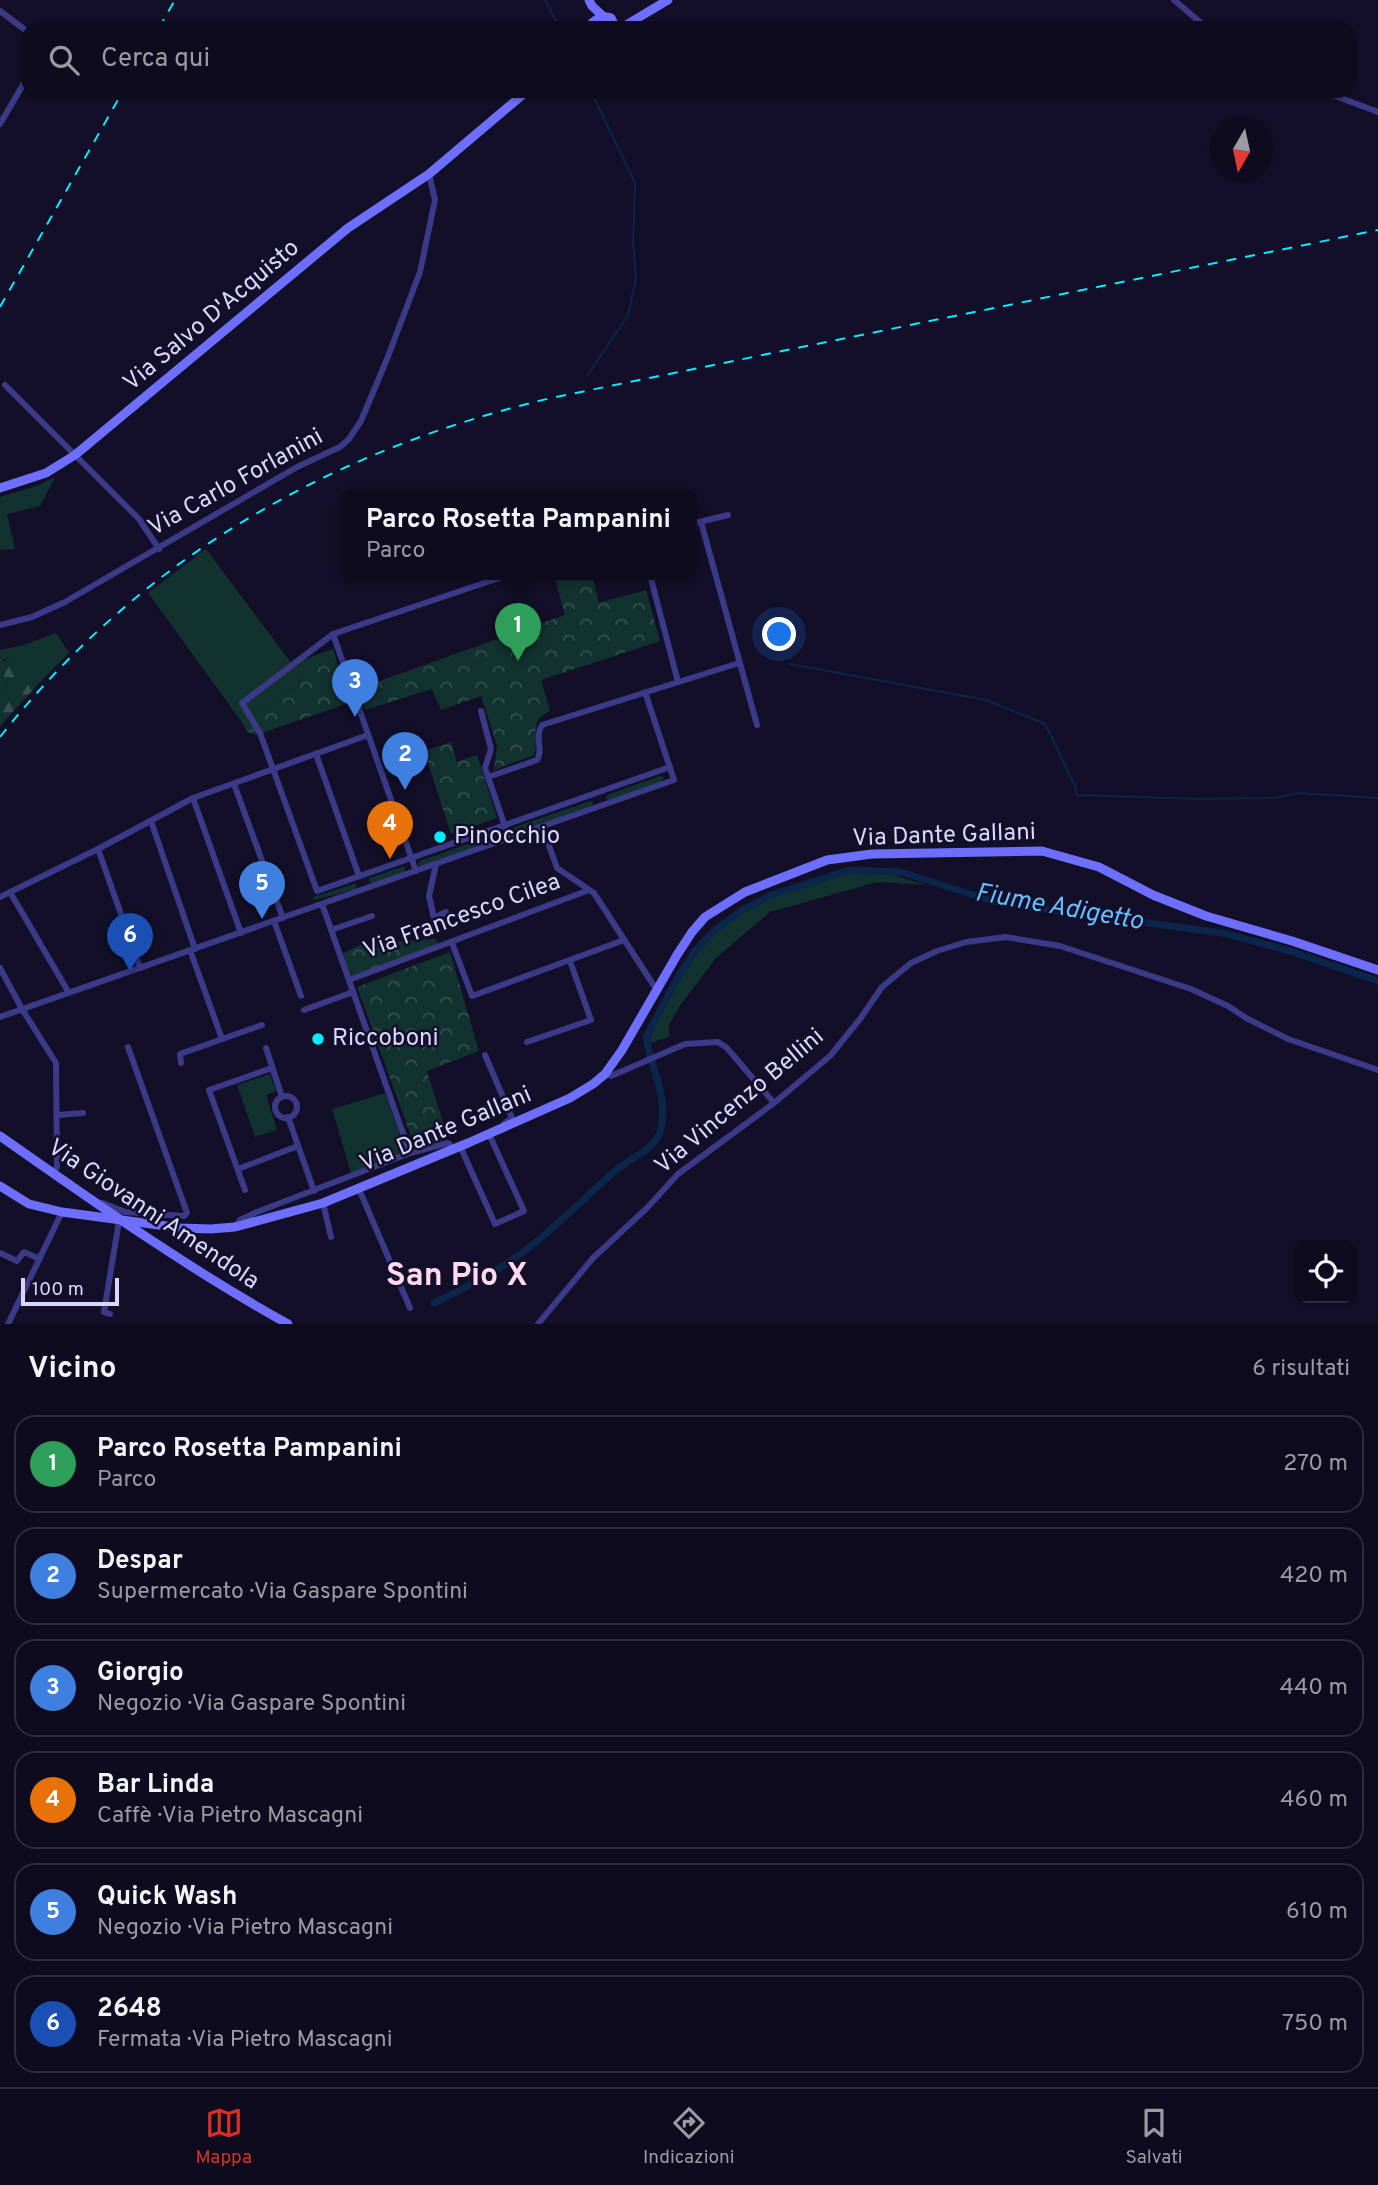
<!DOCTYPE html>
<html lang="it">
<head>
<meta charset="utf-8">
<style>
	body { margin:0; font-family:Overpass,sans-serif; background:#171427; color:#f1f3f6 }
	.controls { position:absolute; right:21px; bottom:21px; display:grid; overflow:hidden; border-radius:14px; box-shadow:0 2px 5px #0004 }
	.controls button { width:63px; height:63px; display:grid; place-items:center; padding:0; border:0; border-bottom:2px solid #2e2b3c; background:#0e0b1e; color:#f1f3f6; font:35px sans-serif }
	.compass { position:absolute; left:1210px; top:119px; width:63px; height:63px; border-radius:50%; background:#0e0b1e; box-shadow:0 2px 5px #0004; rotate:189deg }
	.scale { position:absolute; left:21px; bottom:18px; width:98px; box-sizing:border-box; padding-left:7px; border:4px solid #dad7ff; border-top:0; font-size:19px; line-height:24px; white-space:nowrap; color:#dad7ff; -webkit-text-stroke:5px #130f28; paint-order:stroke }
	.you { position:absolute; left:780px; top:635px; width:24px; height:24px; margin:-18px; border:5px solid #fff; border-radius:50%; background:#1a73e8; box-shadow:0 0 0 10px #1a73e833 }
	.badge { display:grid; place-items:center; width:46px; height:46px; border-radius:50%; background:#d93025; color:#fff; font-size:23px; font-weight:700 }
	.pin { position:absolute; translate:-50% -58px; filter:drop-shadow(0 2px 4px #0008) }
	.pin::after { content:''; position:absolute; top:37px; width:24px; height:21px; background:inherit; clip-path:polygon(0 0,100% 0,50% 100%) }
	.popup { position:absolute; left:340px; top:489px; width:357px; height:91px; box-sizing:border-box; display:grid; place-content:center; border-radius:14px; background:#0e0b1e; filter:drop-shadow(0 2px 5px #0005); font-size:23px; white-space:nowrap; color:#9b9ba4 }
	.popup b { font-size:26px; color:#f1f3f6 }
	.popup::after { content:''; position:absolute; left:50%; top:100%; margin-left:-14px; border:14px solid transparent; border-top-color:#0e0b1e }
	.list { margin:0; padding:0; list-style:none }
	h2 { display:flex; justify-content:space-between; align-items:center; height:91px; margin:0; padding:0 28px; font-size:30px }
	h2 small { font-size:23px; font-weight:400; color:#9b9ba4 }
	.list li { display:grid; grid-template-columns:46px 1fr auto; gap:21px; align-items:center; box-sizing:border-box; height:98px; margin:0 14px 14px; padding:0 14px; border:2px solid #2e2b3c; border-radius:21px }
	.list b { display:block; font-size:26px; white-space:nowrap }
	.list p { margin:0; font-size:23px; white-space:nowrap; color:#9b9ba4 }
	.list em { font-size:23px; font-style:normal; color:#9b9ba4 }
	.icon { flex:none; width:38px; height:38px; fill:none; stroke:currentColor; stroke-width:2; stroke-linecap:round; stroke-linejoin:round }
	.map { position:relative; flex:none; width:1378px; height:1324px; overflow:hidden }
	.search { position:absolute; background:#0e0b1e; box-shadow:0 2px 5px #0004; left:21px; right:21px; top:21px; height:77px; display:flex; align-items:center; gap:18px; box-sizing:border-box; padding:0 24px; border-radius:21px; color:#9b9ba4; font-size:26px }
	.sheet { height:763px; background:#0e0b1e }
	nav { display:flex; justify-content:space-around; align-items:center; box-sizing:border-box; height:98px; border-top:2px solid #2e2b3c; background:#0e0b1e; font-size:19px; color:#9b9ba4 }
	nav a { display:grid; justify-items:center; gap:4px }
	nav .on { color:#d93025 }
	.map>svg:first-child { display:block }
	.green { fill:#123230 }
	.forest { fill:url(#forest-firs) }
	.park { fill:url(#park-crowns) }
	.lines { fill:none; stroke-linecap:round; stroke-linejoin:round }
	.stream { stroke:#0c254b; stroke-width:2 }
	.canal { stroke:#0c254b; stroke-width:7 }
	.street { stroke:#3a3a88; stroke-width:6 }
	.secondary { stroke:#6e6fff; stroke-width:9 }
	.rail { stroke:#03eeff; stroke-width:2; stroke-dasharray:10 9; stroke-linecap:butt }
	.poi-dot { fill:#03eeff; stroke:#130f28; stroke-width:2.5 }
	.labels { text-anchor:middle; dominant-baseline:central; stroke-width:5; stroke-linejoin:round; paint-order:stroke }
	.street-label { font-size:24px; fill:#dad7ff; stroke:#130f28 }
	.poi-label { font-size:24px; fill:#dad7ff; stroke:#130f28; text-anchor:start }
	.water-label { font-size:26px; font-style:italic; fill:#65bdff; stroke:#130f28 }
	.district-label { font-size:32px; font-weight:bold; fill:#ffd9f2; stroke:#130f28 }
</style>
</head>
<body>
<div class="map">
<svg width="1378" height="1324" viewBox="0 0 1378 1324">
	<defs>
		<pattern id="forest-firs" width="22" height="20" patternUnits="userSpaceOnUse" patternTransform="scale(1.75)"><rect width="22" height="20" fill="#123230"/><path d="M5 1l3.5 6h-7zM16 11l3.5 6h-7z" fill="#344f4f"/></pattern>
		<pattern id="park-crowns" width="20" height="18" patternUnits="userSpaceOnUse" patternTransform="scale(1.75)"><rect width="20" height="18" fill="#123230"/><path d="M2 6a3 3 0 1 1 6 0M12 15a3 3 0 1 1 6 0" fill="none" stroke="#344f4f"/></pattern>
	</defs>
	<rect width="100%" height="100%" fill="#130f28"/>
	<g class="green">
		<path d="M55,477L40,506L7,514L15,549L0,550V497L39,485Z"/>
		<path d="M206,549L292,664L301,684L241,721L148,593Z"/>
		<path d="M56,633L69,653L43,679C33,669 22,662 10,656L3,660C0,674 12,684 0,697V650L20,646Z"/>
		<path d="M660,776L664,777L662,782L609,800L606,799L607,795Z"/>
		<path d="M590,801H593L592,806L517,833L513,831L515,827Z"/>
		<path d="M493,835L496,836L495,840L421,866L418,865L420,861Z"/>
		<path d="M405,866V872L372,883L369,882V878Z"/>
		<path d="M862,868L874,869L926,885L877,882L770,912L716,958L681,1004L669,1025V1037L650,1043C651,1028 661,1012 668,998C681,968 709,927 738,910C772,889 823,877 862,868Z"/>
		<path d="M354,884H357L356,889L314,900L313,897Z"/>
		<path d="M270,1074L276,1091L266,1095L277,1130L255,1137L237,1085Z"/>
		<path d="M385,1093L407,1154L352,1176L332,1109Z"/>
	</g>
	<path class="forest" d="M10,656C21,660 34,670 43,679L0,726V697C10,686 4,677 1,664Z"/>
	<g class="park">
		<path d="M554,575H592L599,603L646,590L660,641L541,680L550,711C527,721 540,739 534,755L494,770L497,746L481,696L441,710L432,689L365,710L357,689L565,615Z"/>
		<path d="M333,649L349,703L256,735L247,732L241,721L301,684L292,664Z"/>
		<path d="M451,742L457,762L477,755L497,818L451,834L424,751Z"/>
		<path d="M436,939L439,944L351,977L342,954L362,944Z"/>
		<path d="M450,952L479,1051L427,1071L448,1138L416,1150L357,987Z"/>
	</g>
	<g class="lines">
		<g class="stream">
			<path d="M545,0L560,28"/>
			<path d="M587,376L628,315L636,279L633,242L635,183L591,91"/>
			<path d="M790,664L986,700L1045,724L1075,786L1077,795L1201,799L1275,798L1299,793L1378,798"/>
		</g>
		<path class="canal" d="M434,1303C465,1288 495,1273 523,1252C556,1228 585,1197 616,1170C629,1159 655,1149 660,1132C670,1099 651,1069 646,1037L678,977L695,951L716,929L742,910L771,895L850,870L901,872L999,903L1223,933L1290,951L1378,981"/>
		<g class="street">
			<path d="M1174,0L1207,28"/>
			<path d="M0,11L28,32"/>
			<path d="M1322,91L1378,112"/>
			<path d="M0,124L28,76"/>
			<path d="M5,385L139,519L159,549"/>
			<path d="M701,522L757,725"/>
			<path d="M691,524L728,515"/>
			<path d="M508,575L333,634L242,703L260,733L317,891L670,767"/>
			<path d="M650,575L678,682"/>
			<path d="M0,625L32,617L65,602L297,467L340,447L349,439L361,421L387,359L420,272L435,200L429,174"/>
			<path d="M333,634L416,871"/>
			<path d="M481,711L491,749L485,768L509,838"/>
			<path d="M316,754L359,876"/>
			<path d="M488,777L537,760C544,750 534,737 542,725L739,663"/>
			<path d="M234,784L283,918"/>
			<path d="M193,798L241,933"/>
			<path d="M151,821L195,949"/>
			<path d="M542,826L557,868L594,893L656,989"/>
			<path d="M98,849L140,968"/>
			<path d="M436,864L429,896L434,918L446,912"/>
			<path d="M10,892L69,993"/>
			<path d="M0,897L98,849L193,798L368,735"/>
			<path d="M322,904L410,1153"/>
			<path d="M274,921L301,996"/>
			<path d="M331,930L372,916"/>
			<path d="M452,943L472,996L624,940"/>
			<path d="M190,950L222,1039"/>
			<path d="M0,968L22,1009L56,1063L57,1167L53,1173"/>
			<path d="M349,980L589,890"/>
			<path d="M304,1010L353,992"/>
			<path d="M0,1017L674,780L645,692"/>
			<path d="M527,1042L591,1020L570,961"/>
			<path d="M266,1048L282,1097"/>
			<path d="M485,1055L512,1118L504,1124"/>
			<path d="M181,1063L180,1054L262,1025"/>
			<path d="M605,1074L611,1076L685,1044L718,1042L727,1048L774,1103"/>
			<circle cx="286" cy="1107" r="11"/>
			<path d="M58,1115L83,1113"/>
			<path d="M288,1117L314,1191"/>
			<path d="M460,1146L495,1224L524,1211L489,1134L492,1132"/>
			<path d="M238,1169L298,1146"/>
			<path d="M359,1189L410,1308"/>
			<path d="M245,1190L209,1090L272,1068"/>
			<path d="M323,1203L331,1237"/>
			<path d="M98,1205L103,1203L125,1212L184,1216L187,1213L128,1047"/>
			<path d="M235,1227L240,1220L257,1212L410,1153L448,1143L455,1149"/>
			<path d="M0,1253L17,1261L24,1252L40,1259"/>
			<path d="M110,1314L104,1312L119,1221"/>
			<path d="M8,1324L62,1212"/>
			<path d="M538,1324L593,1258L647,1208L678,1174L774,1103L830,1056L860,1019L882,987L911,963L937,951L966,942L1006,937L1060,946L1191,989L1228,1006L1246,1018L1288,1039L1378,1070"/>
		</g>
		<g class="secondary">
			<path d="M589,0L592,6L604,17"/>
			<path d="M588,28C593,20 602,15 611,18L616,28"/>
			<path d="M621,28L668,0"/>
			<path d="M0,488L46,473L75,455L348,228L429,174L527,91"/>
			<path d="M0,1136C94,1202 187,1268 288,1324"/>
			<path d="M0,1186L29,1204L62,1212L181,1228L210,1229L235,1227L323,1203L468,1143L570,1098L593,1084L605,1074L622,1050L677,955L692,932L705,917L745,892L827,860L872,854L1042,851L1099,867L1153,895L1206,916L1292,941L1378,970"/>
		</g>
		<g class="rail">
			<path d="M159,28L175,0"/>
			<path d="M0,307L123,91"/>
			<path d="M0,737C142,557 331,450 551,398L1378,230"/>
		</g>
	</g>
	<g class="poi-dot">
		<circle cx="440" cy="837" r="7"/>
		<circle cx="318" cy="1039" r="7"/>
	</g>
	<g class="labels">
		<g class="street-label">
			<text transform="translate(212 316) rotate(-40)">Via Salvo D'Acquisto</text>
			<text transform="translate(236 483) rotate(-29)">Via Carlo Forlanini</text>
			<text transform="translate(944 836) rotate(-2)">Via Dante Gallani</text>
			<text transform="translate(462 917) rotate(-20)">Via Francesco Cilea</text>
			<text transform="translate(740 1102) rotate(-40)">Via Vincenzo Bellini</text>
			<text transform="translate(446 1130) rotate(-23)">Via Dante Gallani</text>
			<text transform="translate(153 1215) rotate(34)">Via Giovanni Amendola</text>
		</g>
		<g class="poi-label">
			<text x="454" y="837">Pinocchio</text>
			<text x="332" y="1039">Riccoboni</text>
		</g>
		<g class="water-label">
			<text transform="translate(1059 908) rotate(10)">Fiume Adigetto</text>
		</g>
		<g class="district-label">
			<text x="457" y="1277">San Pio X</text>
		</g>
	</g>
</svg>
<div class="controls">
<button><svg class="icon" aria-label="locate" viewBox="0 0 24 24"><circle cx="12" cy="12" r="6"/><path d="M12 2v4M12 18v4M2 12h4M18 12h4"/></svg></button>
</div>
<svg class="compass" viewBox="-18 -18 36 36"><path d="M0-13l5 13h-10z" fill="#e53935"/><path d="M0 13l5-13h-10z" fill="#9b9ba4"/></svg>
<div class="scale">100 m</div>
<div class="you"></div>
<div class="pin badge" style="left:518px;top:661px;background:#2e9e5b">1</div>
<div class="popup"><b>Parco Rosetta Pampanini</b>Parco</div>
<div class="pin badge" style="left:405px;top:790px;background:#3f7fe0">2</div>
<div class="pin badge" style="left:355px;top:717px;background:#3f7fe0">3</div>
<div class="pin badge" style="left:390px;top:859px;background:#e8710a">4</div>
<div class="pin badge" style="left:262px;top:919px;background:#3f7fe0">5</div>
<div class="pin badge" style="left:130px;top:971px;background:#1a4fb4">6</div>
<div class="search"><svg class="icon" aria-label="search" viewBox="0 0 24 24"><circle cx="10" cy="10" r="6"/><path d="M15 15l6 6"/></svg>Cerca qui</div>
</div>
<section class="sheet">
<h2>Vicino<small>6 risultati</small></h2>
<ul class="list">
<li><span class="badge" style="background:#2e9e5b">1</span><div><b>Parco Rosetta Pampanini</b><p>Parco</p></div><em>270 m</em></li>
<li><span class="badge" style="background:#3f7fe0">2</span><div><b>Despar</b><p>Supermercato · Via Gaspare Spontini</p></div><em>420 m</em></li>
<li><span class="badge" style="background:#3f7fe0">3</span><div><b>Giorgio</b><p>Negozio · Via Gaspare Spontini</p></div><em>440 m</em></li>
<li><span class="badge" style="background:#e8710a">4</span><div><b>Bar Linda</b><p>Caffè · Via Pietro Mascagni</p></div><em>460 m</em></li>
<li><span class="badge" style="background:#3f7fe0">5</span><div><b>Quick Wash</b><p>Negozio · Via Pietro Mascagni</p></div><em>610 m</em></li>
<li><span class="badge" style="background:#1a4fb4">6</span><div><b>2648</b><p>Fermata · Via Pietro Mascagni</p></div><em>750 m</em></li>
</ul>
</section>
<nav>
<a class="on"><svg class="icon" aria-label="map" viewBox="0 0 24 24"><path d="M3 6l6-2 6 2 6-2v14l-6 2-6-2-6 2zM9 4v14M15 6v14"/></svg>Mappa</a>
<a><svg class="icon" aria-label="directions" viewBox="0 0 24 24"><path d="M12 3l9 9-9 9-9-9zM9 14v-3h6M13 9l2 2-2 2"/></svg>Indicazioni</a>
<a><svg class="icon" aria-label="saved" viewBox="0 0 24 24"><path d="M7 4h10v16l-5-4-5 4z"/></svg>Salvati</a>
</nav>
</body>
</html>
